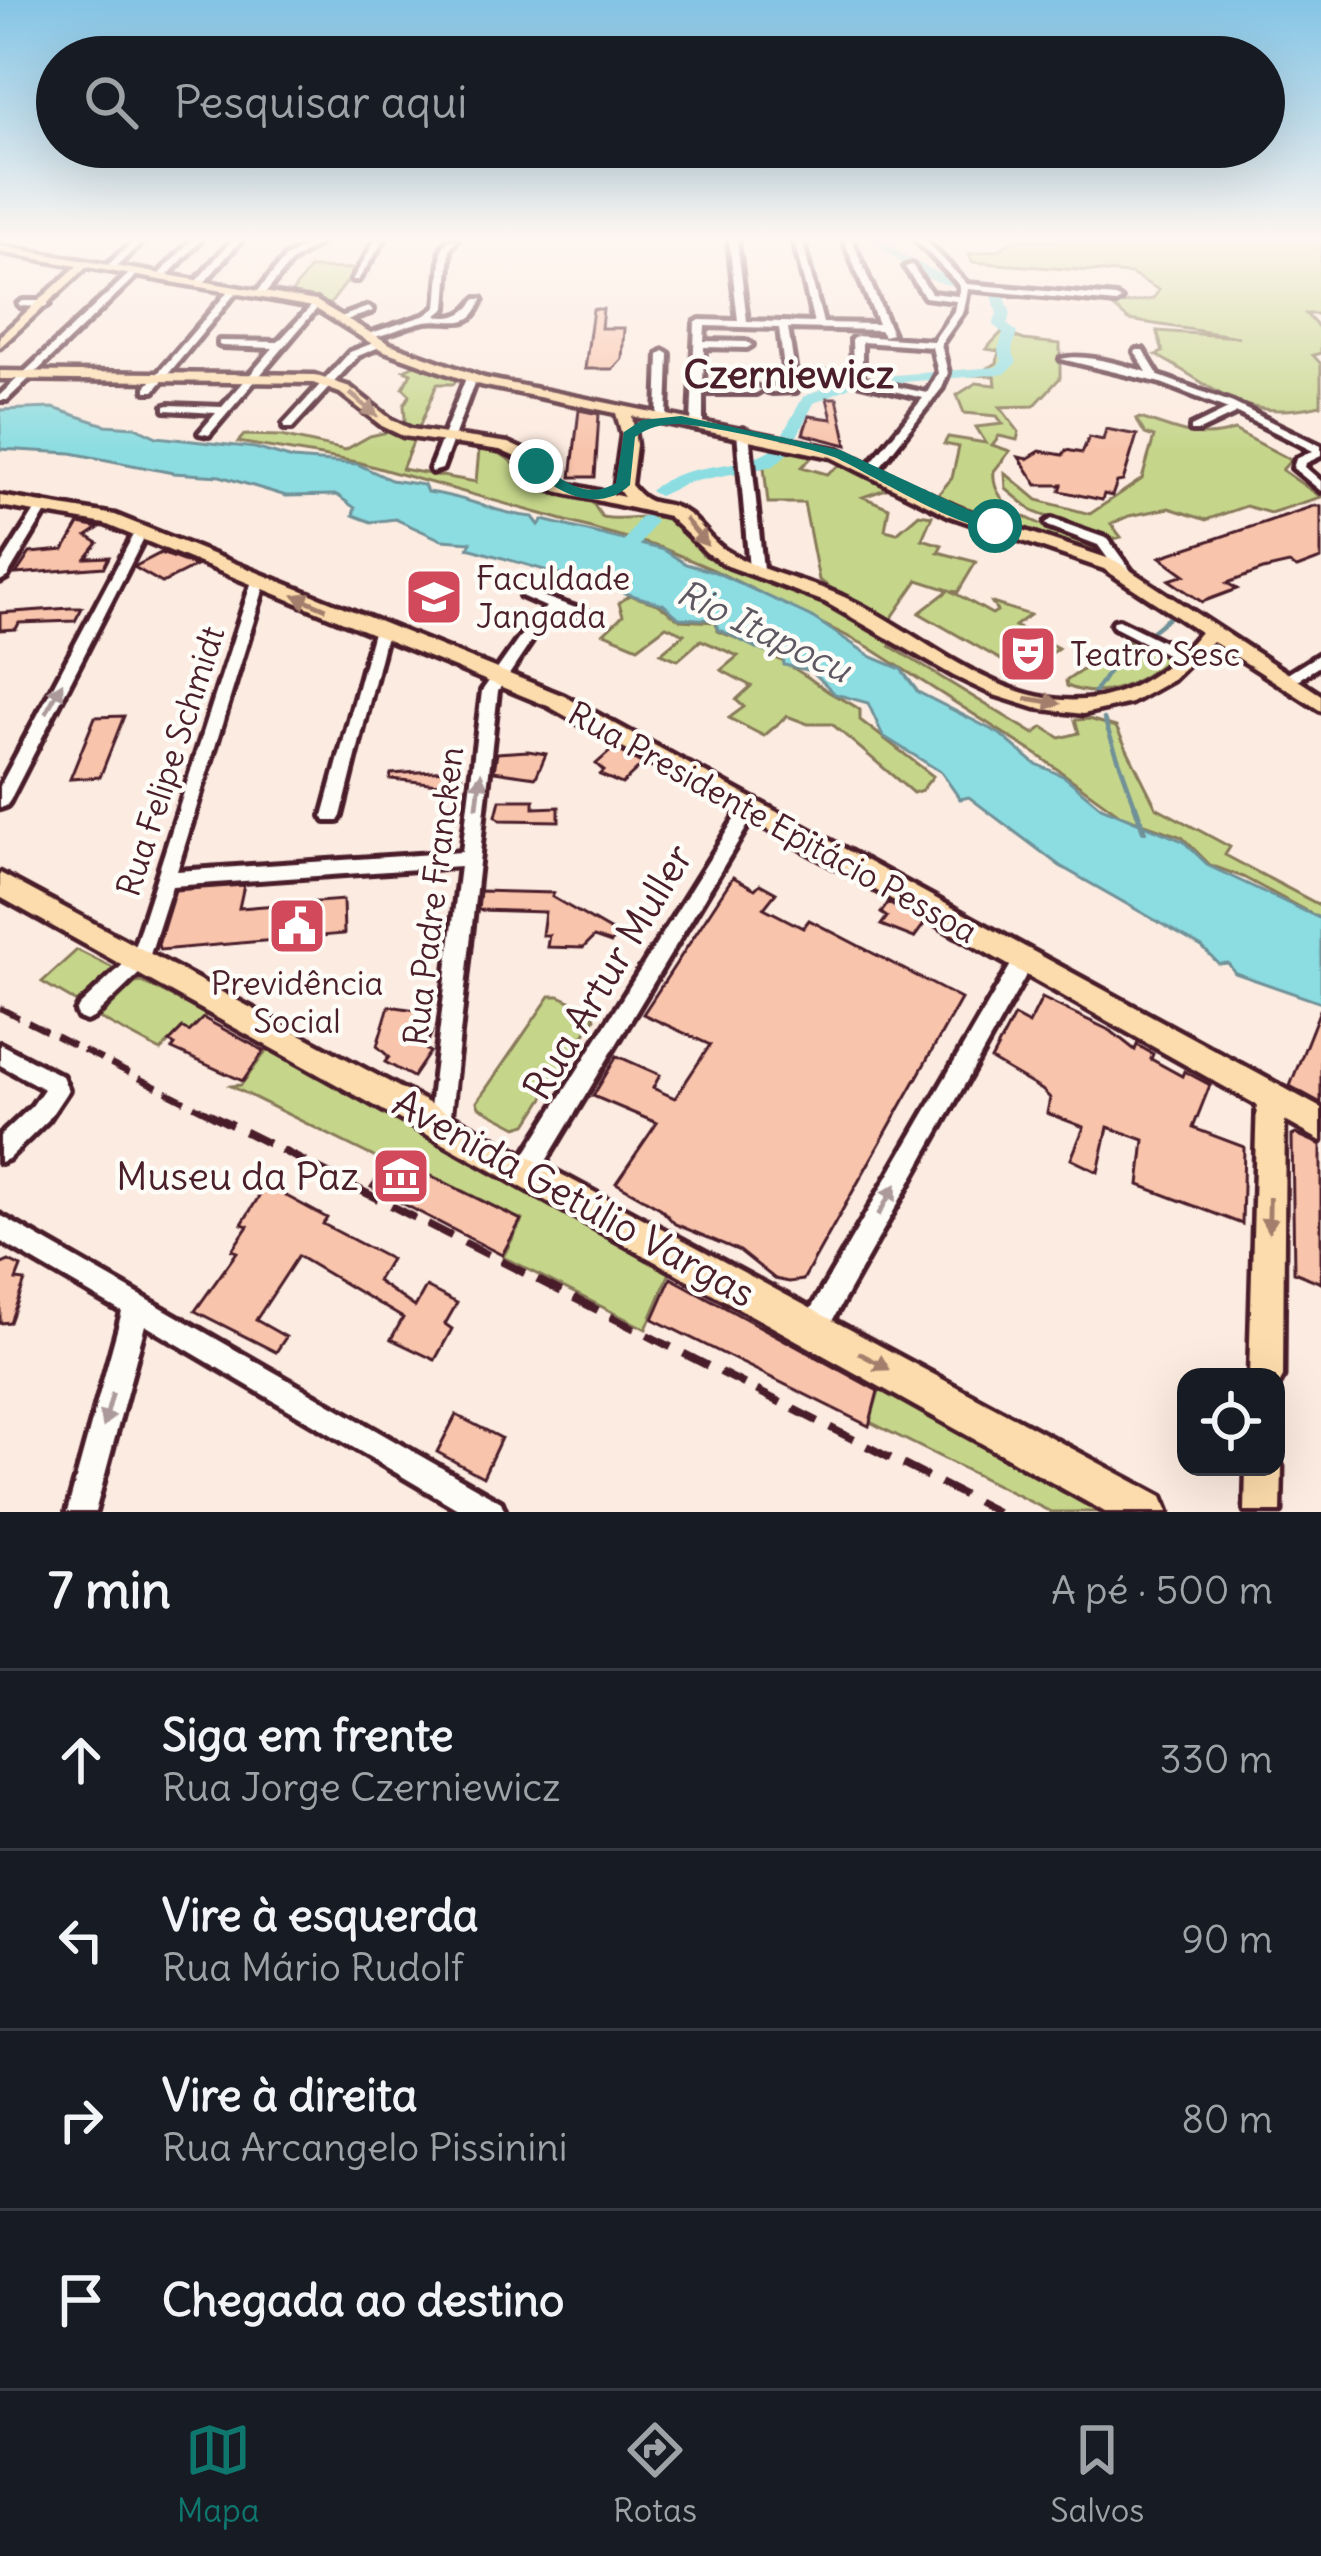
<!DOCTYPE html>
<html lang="pt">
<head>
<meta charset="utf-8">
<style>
	body { margin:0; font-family:Delius,sans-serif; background:#20242c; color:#f1f3f6 }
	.controls { position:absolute; right:36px; bottom:36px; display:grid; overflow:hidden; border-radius:24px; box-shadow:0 12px 48px #0002 }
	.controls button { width:108px; height:108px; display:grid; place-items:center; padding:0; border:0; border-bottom:3px solid #363941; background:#171b24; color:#f1f3f6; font:60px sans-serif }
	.stop { position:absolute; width:36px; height:36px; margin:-27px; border:9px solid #0f766e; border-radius:50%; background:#fff }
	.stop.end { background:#0f766e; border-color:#fff; box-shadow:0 3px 12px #0008 }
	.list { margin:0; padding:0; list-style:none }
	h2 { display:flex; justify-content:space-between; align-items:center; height:156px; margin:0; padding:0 48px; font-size:51px }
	h2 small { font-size:39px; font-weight:400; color:#9ea1a6 }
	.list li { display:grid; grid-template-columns:78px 1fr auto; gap:36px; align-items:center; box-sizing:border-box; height:180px; padding:0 48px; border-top:3px solid #363941 }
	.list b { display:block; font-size:45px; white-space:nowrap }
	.list p { margin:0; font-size:39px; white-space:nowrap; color:#9ea1a6 }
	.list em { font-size:39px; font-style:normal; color:#9ea1a6 }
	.icon { flex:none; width:66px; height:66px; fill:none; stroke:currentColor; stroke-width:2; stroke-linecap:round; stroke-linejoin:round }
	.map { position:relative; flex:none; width:1321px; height:1512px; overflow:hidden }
	.search { position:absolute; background:#171b24; box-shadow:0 12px 48px #0002; left:36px; right:36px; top:36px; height:132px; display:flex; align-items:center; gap:30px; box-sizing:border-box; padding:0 42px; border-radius:66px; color:#9ea1a6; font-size:45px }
	.sheet { height:876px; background:#171b24 }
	nav { display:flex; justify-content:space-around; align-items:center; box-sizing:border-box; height:168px; border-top:3px solid #363941; background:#171b24; font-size:33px; color:#9ea1a6 }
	nav a { display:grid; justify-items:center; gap:6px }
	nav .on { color:#0f766e }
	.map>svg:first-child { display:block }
	.green { fill:#c5d68a; stroke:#887a5a; stroke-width:3 }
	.water { fill:#8bdde1; stroke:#719198; stroke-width:3 }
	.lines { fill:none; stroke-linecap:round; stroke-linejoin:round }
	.stream-far1 { stroke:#719198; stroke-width:4.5 }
	.stream { stroke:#719198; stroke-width:6 }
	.river { fill:#8bdde1; fill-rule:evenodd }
	.building { fill:#f9c4ac; stroke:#4a1f2b; stroke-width:3 }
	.minor-casing { stroke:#4a1f2b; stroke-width:10 }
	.major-casing { stroke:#4a1f2b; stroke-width:9 }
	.highway-casing { stroke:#4a1f2b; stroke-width:9 }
	.minor { fill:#fdfcf7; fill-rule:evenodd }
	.major { fill:#fcdcac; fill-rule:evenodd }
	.highway { fill:#fcdcac; fill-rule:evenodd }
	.rail-far1 { stroke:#4a1f2b; stroke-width:6; stroke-dasharray:21 10; stroke-linecap:butt }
	.rail { stroke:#4a1f2b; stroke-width:8; stroke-dasharray:27 14; stroke-linecap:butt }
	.oneway { fill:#a37e6c }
	.oneway2 { fill:#ac999b }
	.route { fill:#0f766e }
	.labels { text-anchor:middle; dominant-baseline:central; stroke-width:9; stroke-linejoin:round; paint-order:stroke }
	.poi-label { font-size:33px; fill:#4a1f2b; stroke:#fdfcf7; text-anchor:start }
	.street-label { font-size:33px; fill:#4a1f2b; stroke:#fdfcf7 }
	.water-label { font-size:36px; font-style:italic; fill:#5e5862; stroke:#fdfcf7 }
	.far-district-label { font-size:39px; font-weight:bold; fill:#4a1f2b; stroke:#fdfcf7 }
	.near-street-label { font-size:39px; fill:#4a1f2b; stroke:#fdfcf7 }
	.near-poi-label { font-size:39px; fill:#4a1f2b; stroke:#fdfcf7; text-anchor:end }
</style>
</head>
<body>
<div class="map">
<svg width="1321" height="1512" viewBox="0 0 1321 1512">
	<rect width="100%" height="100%" fill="#fcebe0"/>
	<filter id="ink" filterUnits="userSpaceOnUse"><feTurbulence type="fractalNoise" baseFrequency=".00833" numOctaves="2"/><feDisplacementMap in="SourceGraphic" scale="24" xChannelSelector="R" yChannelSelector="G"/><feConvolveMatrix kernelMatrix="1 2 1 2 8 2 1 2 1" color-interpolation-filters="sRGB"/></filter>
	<g filter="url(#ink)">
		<g class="green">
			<path d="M1013,240H1321V314H1306L1321,330V353L1313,355L1321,364V405C1240,423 1223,391 1156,355L1163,352L1157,331L1239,337L1129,320L1112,306L1153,299L1159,290L1131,274L972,262L969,254L999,250Z"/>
			<path d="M310,268L357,269L330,304L290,295Z"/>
			<path d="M1002,332L1024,340L1060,344V378L1034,406L1000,407L1019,432L1017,440L999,436L992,445L1010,451L994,471C989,517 1065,532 1098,544L1106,555L936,497L952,478L959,447L944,444L948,437L986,443L976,427L1003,424L997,416L964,413L957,395L976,383L996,385L995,376L951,374L980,372L997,363L999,351L986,349Z"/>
			<path d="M417,364L457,378L454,384H437L402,469L476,482L479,450C514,450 517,475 544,490C558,497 576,499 592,502L602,517C628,522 649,512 676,520L703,555L823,604L834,590L819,580L804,503H768L764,467L753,466V461L776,455L782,444L817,452L802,467L827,474L845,462L892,487L863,497L889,508L885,530L897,533L919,514L932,516L922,539L942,545L938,552L976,562L958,592L951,591L992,614L997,611L992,603L1030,615L1015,626L1058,648L1030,669L1014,660L1008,664L919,613L949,590L918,580L891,619L890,646L1034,734L1043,727L1060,738L1079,733L1075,720L1089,719L1116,727L1156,807L1230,847L1225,855L1321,906V919L1243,877L1210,865L1182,837L1122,816L1039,756L867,646L714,570L662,548L357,462L238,442L244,435L281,436L345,450L370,436L397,430L405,419L404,405L410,395L403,388L411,373L404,370Z"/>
			<path d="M1140,418C1174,428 1199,443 1234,430L1291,460L1282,470L1321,497L1270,513L1246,506L1206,520L1169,508L1129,516L1111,524L1121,537L1109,540L1034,512L1006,489L1005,473L1037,500L1090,514L1142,479L1154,437L1145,434L1136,419Z"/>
			<path d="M629,595L658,604L680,620L716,622L717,631C758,645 792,665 826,690C837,698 849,701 860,710V720L933,776L922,790L913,793L832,724H808L787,716L764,736L729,718L744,707L736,700L751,686L721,670L738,656L701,640L678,660L661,653L684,634L666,626L638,647L604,633L623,615L619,603Z"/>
			<path d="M1125,641L1145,643L1168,660C1139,683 1104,702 1067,686L1066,681Z"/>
			<path d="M77,950L121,972L85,1007L42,982Z"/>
			<path d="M142,982L207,1014L190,1032L182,1028L161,1051L99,1018L135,983Z"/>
			<path d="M550,996H559L592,1011L595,1018L527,1124L517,1127L479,1107L477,1102Z"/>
			<path d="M268,1049L671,1270L646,1329L503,1257L522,1220L392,1156L386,1163L231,1086L241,1085Z"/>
			<path d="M881,1384L1115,1512H1051L870,1422Z"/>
		</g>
		<path class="water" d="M53,408L105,425L135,427L157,437L255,448L293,459L357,464L391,480L424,485L427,492C466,496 496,514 533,517L539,525L543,520L664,550L686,564L715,572L812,617L872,657L901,669L918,692L1000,734L1034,763L1065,777L1101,807L1183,841L1209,866L1321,919V1003L1235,973L1228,963L1219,964L1202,947L1060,866L969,797L960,799L941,772L883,736L868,703L835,694L812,671L784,665L783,656C758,654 741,637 718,630L716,620L679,618L663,604L468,548L471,542L442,540L395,519L371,522L353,515L355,508L337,495L286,496L220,476L173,473L71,453L0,449V410Z"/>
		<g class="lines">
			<g class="stream-far1">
				<path d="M1151,632L1171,616"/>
				<path d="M1094,693L1108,672L1138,646"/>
				<path d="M1104,719L1136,808"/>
			</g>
			<path class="stream" d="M1135,805L1144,831"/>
			<g class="river">
				<path d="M873,240H887L906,257L962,284C940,292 891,258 873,240Z"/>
				<path d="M997,287L1003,291L1011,314L1007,324L1017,332L1012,350L1017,362L1005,374L852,386L814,403L796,438H784L782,435L803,397L844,379L996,367L1002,361L998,350L1003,333L993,325L997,314L991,291Z"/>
				<path d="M781,442L795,446L774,466L689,482L659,496L650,491C689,456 740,476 781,442Z"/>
				<path d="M647,515L656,521L639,547H625L623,543L640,517Z"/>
			</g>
		</g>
		<g class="building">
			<path d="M593,309H603L601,328H624L622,359L613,369H585Z"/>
			<path d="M827,398H837L847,445L803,434L809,416L832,419Z"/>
			<path d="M579,410L599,414L595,477H571Z"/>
			<path d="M1106,429L1137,435L1123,481L1117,482L1112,496L1104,494L1102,500L1060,491L1062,485H1037L1019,457L1027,459L1040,451L1063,455L1066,450L1082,453L1089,437L1103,440Z"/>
			<path d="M1314,506H1321V559L1297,568L1289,564L1263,570L1227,583L1237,589L1202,602L1169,580L1185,575L1160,557Z"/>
			<path d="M79,524L99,528L87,536L98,543L86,558L109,557L104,567L16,574L30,553L64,550Z"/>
			<path d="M161,553L175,558L196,566L162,583L134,567Z"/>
			<path d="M70,608H82L75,621L19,623L16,629L0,630V613Z"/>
			<path d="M124,716L100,777L70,779L95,717Z"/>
			<path d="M614,748L643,764L622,784L600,775L604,771L596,764Z"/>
			<path d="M528,751L546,754L536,777L494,771L497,753Z"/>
			<path d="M462,769L460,786L390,779L391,774Z"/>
			<path d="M500,800H534V808L559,807V821L500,820L496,816Z"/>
			<path d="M733,877L755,889L760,884L776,893L764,908L803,928L809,920L961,999L803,1280L789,1282L775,1279L740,1251L675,1224L660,1208L616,1183L657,1123L593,1096L617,1056L660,1075L653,1088L675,1098L710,1045L643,1014Z"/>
			<path d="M244,885L239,908L343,900L344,934L160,950L158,945L175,890Z"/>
			<path d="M480,891L554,893L552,897L618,935L611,943L594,937L583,948L547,947L549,935H542L545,912L478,910Z"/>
			<path d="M888,903L925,923L914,938L881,925L887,917L881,913Z"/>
			<path d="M1042,998L1111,1031L1135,1050L1137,1045L1153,1054L1151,1059L1182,1076L1184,1071L1210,1085L1193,1128L1244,1147L1242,1224L1139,1185L1144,1140L1122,1132L1108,1127L1098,1172L1071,1159L1084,1127L1047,1113L1050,1098L1042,1090L991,1060L1014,1016L1029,1024Z"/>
			<path d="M389,1006L423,1011L414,1022L432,1032L425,1049L430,1052L413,1077L385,1062L389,1057L377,1046Z"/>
			<path d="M1320,1010H1321V1103L1290,1086Z"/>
			<path d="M203,1018L264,1051L243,1081L172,1049L175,1045L169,1042L183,1028L189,1032Z"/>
			<path d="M1296,1134L1321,1145V1283L1294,1272L1292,1136Z"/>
			<path d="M392,1157L521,1220L502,1255L371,1187Z"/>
			<path d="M266,1185L327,1218L323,1224L390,1259L377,1281L415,1307L426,1287L457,1303L445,1324L452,1329L435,1360L391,1339L403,1318L298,1256L256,1320L286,1337L276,1352L195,1311L237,1252L232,1250L248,1226L242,1224Z"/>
			<path d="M9,1261L21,1267L16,1280L25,1281L10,1322L0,1323V1265Z"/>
			<path d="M671,1278L878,1391L869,1426L653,1319Z"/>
			<path d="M456,1415L501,1438L483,1477L437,1452Z"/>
		</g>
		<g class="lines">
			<defs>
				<g id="minor">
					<path d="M135,240H144L114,269H108V265Z"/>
					<path d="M192,240H201L165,278H159V274Z"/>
					<path d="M232,240H241L203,284H197V280Z"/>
					<path d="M314,240H324L291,262L264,295H258V291L285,258Z"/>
					<path d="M376,240H384L358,280H352Z"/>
					<path d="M448,240H456L450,249L446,308L436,316C455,319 465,315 476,299H482C471,333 450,317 425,321C405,325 387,336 368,338V334L426,315L437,307L442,249Z"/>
					<path d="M729,240H737L747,321L814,323L794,240H802L823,323L878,324L844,240H852L892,334L884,336L880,330L788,328L795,373H853L852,339L857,336L933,341L954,311L956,301L925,297L905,267L912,265L931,293L958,296L960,286L916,240H925L967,284L1116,297L1121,300L1116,303L968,289L964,311L941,344L948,373L942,388L875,473L871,474L865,470L923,398L860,383L865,380L927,393L938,373L932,347L862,342V378L796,379V391L772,392L768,391V387L786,386L779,328L705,326L704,341L747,342L752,345L747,348L704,347L703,387H756L761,390L756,393H703V423L697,426L691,423L695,323L700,320L738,321Z"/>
					<path d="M133,270L140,272L7,400H0V395Z"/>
					<path d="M232,287L239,289L154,391H146V387Z"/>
					<path d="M23,301H44L49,304L44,307L20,306L18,304Z"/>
					<path d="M316,301L321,304L319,306L209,435L199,433L216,413L165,410V406L169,405L222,407L273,348L222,346L219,345V341L278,342Z"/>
					<path d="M368,307L373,310L371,312L343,321L338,318Z"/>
					<path d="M381,340L386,343L384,345L358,356L292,428H284V424L350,352Z"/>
					<path d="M1137,350H1143L1159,376L1233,403L1321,446V456L1306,463L1305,467L1321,481V491L1293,468L1296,459L1313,451L1237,413L1199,431H1191V427L1228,409L1161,383L1061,359C1086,353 1121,365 1147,372L1135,352Z"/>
					<path d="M664,351L669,354L667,417L662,420L657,417L659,354Z"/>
					<path d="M471,375L476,378L442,469L432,472L430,469L466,378Z"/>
					<path d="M743,429L749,432L763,569L756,573L749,569L737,432Z"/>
					<path d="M43,503L49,507L7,577L0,581V566L37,507Z"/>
					<path d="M1052,519L1108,539L1134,575L1132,578H1122L1098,545L1048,526L1046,523Z"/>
					<path d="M141,528L147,532L9,802L6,806L0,808V786L135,532Z"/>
					<path d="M259,577L266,581L177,871L462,852L482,691L525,630L546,607L521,596L528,592L533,593L593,614L595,617L588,621L558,611L535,636L498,691L450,1124L447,1132L439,1135L431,1132L428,1124L460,866L172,886L146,967L93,1018L86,1021L79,1018L76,1012L79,1006L131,957L252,581Z"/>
					<path d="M1119,620L1192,656L1194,659L1192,662H1182L1114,627L1112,624L1114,621Z"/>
					<path d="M380,628L387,632L341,816L338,821H326L323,816L373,632Z"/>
					<path d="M1321,653V665L1291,684H1281L1278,681L1281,678Z"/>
					<path d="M750,802L756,804L759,808L756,812L534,1181L526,1184L518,1181L514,1173L518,1165L744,804Z"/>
					<path d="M1023,954L1030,956L1033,962L1030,968L823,1337L814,1341L805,1337L801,1328L805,1319L1016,956Z"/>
					<path d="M0,1044L62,1076L68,1090L48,1120L8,1159L0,1162V1136L32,1106L44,1089L0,1065Z"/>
					<path d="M0,1215L501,1502L505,1512H463L145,1325L95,1512H67L122,1312L0,1241Z"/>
				</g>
				<g id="major">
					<path d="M0,246L316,301L390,344L484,378L840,450L962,510L1116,561L1321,695V711L1212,641L1172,680L1131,703L1083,714L1035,708L994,695L954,676L825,602L728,566L707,553L668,516L556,491L520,459L500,450L403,436L382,426L340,393L313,383L0,379V371L314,375L350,387L392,420L411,429L508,443L530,453L566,484L624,497L615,485L622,435L616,413L476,384L382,350L313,307L87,267L0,347V336L77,266L0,252ZM632,416L831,457L950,516L1104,569L1200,632C1173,667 1129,697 1084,700C995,707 920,631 844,597C805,579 761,573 725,550C709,540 701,522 685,512C661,497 652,512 631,485L636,445Z"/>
					<path d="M1271,1085L1281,1089L1285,1098L1283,1377L1276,1390V1377H1249L1257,1098L1261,1089Z"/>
					<path d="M1276,1454L1282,1467L1281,1512H1245L1246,1467H1276Z"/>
				</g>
				<g id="highway">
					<path d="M0,496L115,515L564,696L1321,1108V1141L548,706L105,524L0,506Z"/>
					<path d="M0,873L1162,1497L1168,1512H1105L0,897Z"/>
				</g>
			</defs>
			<use href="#minor" class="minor-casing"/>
			<use href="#major" class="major-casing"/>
			<use href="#highway" class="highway-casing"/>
			<use href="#minor" class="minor"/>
			<use href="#major" class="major"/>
			<use href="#highway" class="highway"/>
			<path class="rail-far1" d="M0,1008L214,1116"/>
			<path class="rail" d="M208,1113L997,1512"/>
		</g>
		<defs><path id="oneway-solid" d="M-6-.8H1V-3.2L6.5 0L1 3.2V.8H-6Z" transform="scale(3)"/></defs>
		<g class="oneway">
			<use href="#oneway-solid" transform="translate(364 405) rotate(40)"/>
			<use href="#oneway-solid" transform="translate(696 532) rotate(50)"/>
			<use href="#oneway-solid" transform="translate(310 602) rotate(-157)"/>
			<use href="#oneway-solid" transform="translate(1043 701) rotate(9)"/>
			<use href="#oneway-solid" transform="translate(1269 1215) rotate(91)"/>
			<use href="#oneway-solid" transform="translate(874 1361) rotate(28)"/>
		</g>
		<g class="oneway2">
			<use href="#oneway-solid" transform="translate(54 698) rotate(-62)"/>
			<use href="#oneway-solid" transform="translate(479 790) rotate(-83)"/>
			<use href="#oneway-solid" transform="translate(887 1200) rotate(-60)"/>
			<use href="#oneway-solid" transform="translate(108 1410) rotate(105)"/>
		</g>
	</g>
	<linearGradient id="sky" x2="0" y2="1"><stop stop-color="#83c4e5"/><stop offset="0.53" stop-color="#fef6f1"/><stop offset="1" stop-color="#fef6f1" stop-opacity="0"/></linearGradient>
	<rect width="1321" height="452" fill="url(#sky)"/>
	<path class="route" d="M681,416L840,450L1003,526C977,542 865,470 834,457C808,447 707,425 679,424C661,424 649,427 635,437L630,485C598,515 554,492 529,466L540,463C563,482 587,500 616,483L624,432L642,420Z"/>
	<defs>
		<symbol id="university-square" viewBox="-11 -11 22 22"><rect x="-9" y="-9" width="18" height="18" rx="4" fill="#d1495b" stroke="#fdfcf7"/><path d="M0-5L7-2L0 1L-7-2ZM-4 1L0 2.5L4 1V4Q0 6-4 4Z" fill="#fff"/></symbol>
		<symbol id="theatre-square" viewBox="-11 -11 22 22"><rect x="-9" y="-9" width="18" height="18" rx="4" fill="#d1495b" stroke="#fdfcf7"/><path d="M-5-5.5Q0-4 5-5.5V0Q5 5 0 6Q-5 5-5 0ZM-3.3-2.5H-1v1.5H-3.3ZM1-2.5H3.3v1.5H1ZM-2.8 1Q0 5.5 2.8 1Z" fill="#fff"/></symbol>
		<symbol id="civic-square" viewBox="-11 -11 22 22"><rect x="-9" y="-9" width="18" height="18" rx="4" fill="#d1495b" stroke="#fdfcf7"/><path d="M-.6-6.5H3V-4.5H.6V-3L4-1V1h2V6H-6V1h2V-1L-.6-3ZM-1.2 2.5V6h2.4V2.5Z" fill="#fff"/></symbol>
		<symbol id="museum-square" viewBox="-11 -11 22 22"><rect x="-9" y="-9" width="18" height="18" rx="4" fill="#d1495b" stroke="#fdfcf7"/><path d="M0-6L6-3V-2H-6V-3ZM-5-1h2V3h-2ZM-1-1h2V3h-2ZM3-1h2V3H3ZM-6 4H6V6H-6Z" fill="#fff"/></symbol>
	</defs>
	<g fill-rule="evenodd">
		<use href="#university-square" x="401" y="564" width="66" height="66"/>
		<use href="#theatre-square" x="995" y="621" width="66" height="66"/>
		<use href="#civic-square" x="264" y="893" width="66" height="66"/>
		<use href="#museum-square" x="368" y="1143" width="66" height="66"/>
	</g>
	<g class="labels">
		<g class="poi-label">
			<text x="476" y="578">Faculdade<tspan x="476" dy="38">Jangada</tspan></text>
			<text x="1070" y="654">Teatro Sesc</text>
			<text x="297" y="983" text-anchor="middle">Previdência<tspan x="297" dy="38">Social</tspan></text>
		</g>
		<g class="street-label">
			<text transform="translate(170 761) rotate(-72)">Rua Felipe Schmidt</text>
			<text transform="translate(773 822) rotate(29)">Rua Presidente Epitácio Pessoa</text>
			<text transform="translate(433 896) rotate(-83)">Rua Padre Francken</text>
		</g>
		<g class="water-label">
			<text transform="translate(764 631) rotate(26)">Rio Itapocu</text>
		</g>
		<g class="far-district-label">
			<text x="789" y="374">Czerniewicz</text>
		</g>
		<g class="near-street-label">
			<text transform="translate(608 972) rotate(-59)">Rua Artur Muller</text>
			<text transform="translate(574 1198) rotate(29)">Avenida Getúlio Vargas</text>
		</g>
		<g class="near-poi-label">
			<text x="359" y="1176">Museu da Paz</text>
		</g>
	</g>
</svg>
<div class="controls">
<button><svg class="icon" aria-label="locate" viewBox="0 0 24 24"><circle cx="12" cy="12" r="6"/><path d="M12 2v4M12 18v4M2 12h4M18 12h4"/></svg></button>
</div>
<div class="stop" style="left:995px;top:526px"></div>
<div class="stop end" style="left:536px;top:466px"></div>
<div class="search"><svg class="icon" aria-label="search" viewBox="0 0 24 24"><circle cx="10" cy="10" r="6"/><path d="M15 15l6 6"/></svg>Pesquisar aqui</div>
</div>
<section class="sheet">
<h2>7 min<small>A pé · 500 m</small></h2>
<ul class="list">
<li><svg class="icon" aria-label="ahead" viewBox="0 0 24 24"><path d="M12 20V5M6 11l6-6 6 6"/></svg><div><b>Siga em frente</b><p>Rua Jorge Czerniewicz</p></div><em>330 m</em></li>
<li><svg class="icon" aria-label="left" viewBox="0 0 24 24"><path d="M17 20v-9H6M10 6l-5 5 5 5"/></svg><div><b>Vire à esquerda</b><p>Rua Mário Rudolf</p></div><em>90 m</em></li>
<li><svg class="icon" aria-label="right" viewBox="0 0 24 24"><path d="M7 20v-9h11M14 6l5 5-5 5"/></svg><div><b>Vire à direita</b><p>Rua Arcangelo Pissinini</p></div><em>80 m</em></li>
<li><svg class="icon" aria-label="arrive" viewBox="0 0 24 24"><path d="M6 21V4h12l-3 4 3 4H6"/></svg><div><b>Chegada ao destino</b></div></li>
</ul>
</section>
<nav>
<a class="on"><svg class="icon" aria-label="map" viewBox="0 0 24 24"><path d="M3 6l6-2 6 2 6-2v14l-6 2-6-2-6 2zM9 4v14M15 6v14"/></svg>Mapa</a>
<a><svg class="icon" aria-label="directions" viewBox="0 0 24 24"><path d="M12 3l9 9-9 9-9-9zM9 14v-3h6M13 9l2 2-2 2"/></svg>Rotas</a>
<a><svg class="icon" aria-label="saved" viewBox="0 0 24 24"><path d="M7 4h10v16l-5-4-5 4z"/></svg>Salvos</a>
</nav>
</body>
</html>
